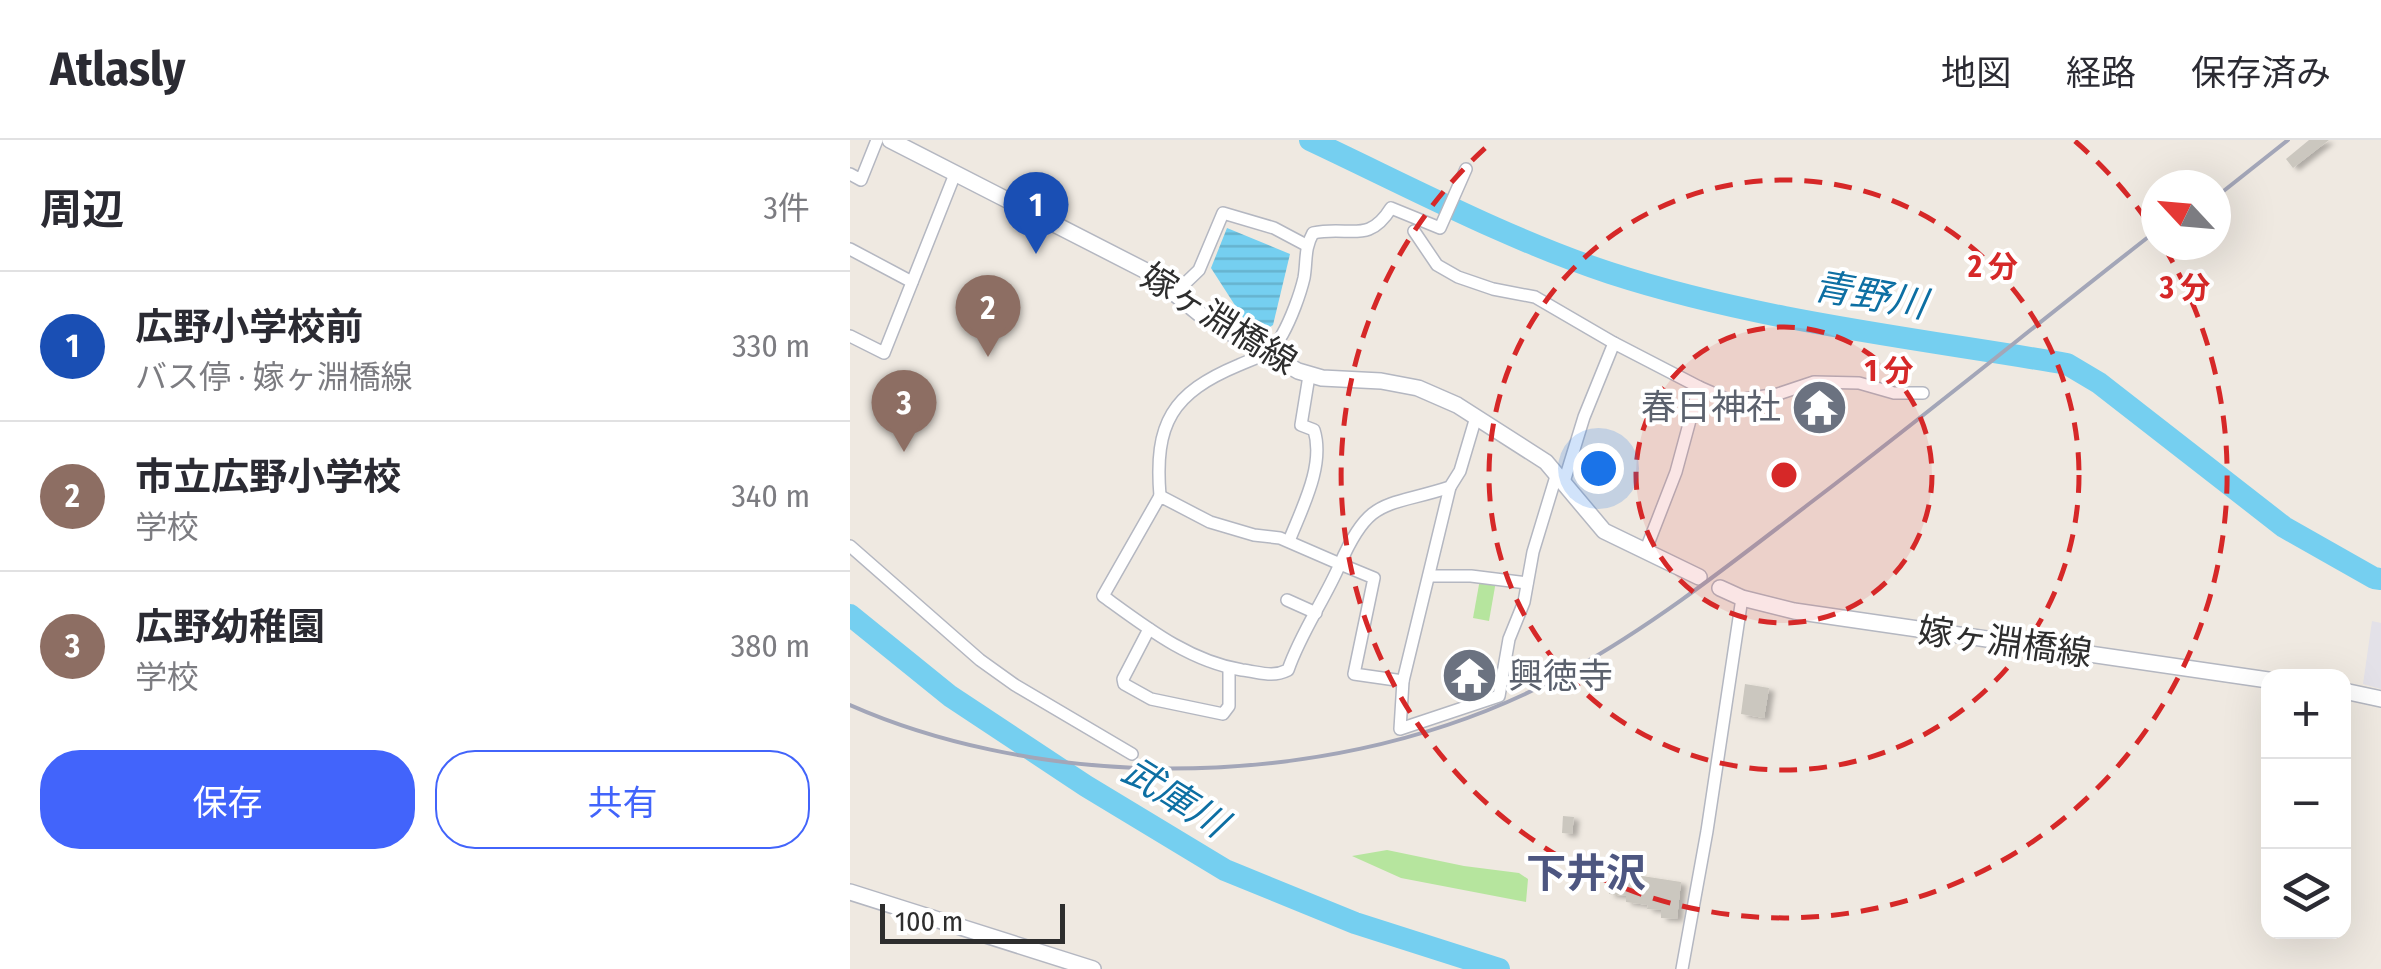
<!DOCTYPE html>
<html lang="ja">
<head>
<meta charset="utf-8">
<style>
	body { margin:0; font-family:"Fira Sans Condensed","Noto Sans JP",sans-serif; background:#f2f2f3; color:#2b2b33 }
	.controls { position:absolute; right:30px; bottom:30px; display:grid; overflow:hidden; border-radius:20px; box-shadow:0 10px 40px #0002 }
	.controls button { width:90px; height:90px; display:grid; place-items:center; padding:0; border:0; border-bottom:2px solid #e1e1e2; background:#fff; color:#2b2b33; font:50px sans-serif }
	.compass { position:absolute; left:1291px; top:30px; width:90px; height:90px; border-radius:50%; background:#fff; box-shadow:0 10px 40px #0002; rotate:296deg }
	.scale { position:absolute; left:30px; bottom:25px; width:185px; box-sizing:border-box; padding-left:10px; border:5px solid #2e2e2e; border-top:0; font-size:28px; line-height:35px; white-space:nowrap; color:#2e2e2e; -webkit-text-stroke:8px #fff; paint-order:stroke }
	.you { position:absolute; left:748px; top:328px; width:35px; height:35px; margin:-25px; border:8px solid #fff; border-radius:50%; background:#1a73e8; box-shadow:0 0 0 15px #1a73e833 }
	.badge { display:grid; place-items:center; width:65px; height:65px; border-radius:50%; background:#4264fb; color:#fff; font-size:32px; font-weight:700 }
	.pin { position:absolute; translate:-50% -82px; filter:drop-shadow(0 2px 5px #0008) }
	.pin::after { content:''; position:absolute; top:52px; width:35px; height:30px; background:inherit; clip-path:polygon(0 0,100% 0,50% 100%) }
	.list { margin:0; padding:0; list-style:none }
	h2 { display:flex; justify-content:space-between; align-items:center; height:130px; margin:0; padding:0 40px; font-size:42px }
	h2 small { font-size:32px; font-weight:400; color:#7c7c81 }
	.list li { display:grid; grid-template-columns:65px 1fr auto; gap:30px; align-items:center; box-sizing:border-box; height:150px; padding:0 40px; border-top:2px solid #e1e1e2 }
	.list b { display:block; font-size:38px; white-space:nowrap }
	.list p { margin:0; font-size:32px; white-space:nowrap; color:#7c7c81 }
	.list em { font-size:32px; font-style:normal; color:#7c7c81 }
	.actions { display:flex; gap:20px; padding:30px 40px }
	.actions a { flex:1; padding:22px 0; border:2px solid #4264fb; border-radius:40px; text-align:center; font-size:35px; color:#4264fb }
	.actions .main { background:#4264fb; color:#fff }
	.icon { flex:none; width:55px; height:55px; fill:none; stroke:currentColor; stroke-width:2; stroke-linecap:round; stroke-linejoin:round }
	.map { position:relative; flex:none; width:1531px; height:829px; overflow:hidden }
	header { display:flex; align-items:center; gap:60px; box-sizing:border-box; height:140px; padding:0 50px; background:#fff; border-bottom:2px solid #e1e1e2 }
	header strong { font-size:48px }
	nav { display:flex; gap:55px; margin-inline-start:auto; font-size:35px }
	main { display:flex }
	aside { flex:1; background:#fff }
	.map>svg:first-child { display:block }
	.industrial { fill:#e3e1e8 }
	.park { fill:#b6e59e }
	.water { fill:url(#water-rules) }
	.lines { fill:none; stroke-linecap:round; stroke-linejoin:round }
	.river { stroke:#75cff0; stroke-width:22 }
	.building { fill:#cbc7bf; filter:url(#shadow) }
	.street-casing { stroke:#b4b7c1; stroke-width:14 }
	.secondary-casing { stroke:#b4b7c1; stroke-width:18 }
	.street { stroke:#fff; stroke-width:11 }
	.secondary { stroke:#fff; stroke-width:15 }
	.rail { stroke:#a3a6b8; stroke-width:4 }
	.ring { fill:none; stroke:#d62828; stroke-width:5; stroke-dasharray:18 12 }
	.labels { text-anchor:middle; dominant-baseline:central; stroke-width:8; stroke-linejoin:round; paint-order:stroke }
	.street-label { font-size:35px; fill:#2e2e2e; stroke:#fff }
	.worship-label { font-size:35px; fill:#5b616d; stroke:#fff; text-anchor:end }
	.water-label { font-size:38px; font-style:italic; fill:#0d6fa3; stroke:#fff }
	.quarter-label { font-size:40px; font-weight:bold; fill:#4d5680; stroke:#fff }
	.centre { fill:#d62828; stroke:#fff; stroke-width:5 }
	.ring-label { font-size:30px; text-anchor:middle; font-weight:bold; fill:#d62828; stroke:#fff; stroke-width:8; stroke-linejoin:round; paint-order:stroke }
</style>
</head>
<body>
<header>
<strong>Atlasly</strong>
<nav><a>地図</a><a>経路</a><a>保存済み</a></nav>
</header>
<main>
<aside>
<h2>周辺<small>3件</small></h2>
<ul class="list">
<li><span class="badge" style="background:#1a4fb4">1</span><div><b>広野小学校前</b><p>バス停 · 嫁ヶ淵橋線</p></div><em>330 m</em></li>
<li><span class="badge" style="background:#8d6e63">2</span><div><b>市立広野小学校</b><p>学校</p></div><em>340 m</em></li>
<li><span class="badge" style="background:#8d6e63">3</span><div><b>広野幼稚園</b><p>学校</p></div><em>380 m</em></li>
</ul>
<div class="actions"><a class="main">保存</a><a>共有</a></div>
</aside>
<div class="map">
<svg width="1531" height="829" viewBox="0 0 1531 829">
	<defs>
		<pattern id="water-rules" width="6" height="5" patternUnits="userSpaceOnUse" patternTransform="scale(2.5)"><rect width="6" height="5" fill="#75cff0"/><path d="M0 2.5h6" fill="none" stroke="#66b2ce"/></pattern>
		<filter id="shadow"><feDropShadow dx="5.5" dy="3" stdDeviation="2.5" flood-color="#0004"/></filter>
	</defs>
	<rect width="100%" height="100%" fill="#efe9e1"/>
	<path class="industrial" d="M1522,481L1531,483V549L1513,544Z"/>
	<g class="park">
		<path d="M630,439L646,441L639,481L623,478Z"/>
		<path d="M537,710L614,726L669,733L678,739L676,762L551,738L502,716Z"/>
	</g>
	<path class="water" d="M377,88L440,114L423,185L415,190L397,184L361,128Z"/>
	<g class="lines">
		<g class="river">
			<path d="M460,0C558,46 657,99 760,133C908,181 1064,198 1217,224L1249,243L1434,387L1524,438L1531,439"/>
			<path d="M0,475L100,556L236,646L375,730L505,783L649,829"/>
		</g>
	</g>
	<g class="building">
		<path d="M1459,0H1479L1443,28L1436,19Z"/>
		<path d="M607,524L634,525L631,547H625L624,554L603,558Z"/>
		<path d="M895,544L919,548L914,578L891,574Z"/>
		<path d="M713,676L724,677L722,694L712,693Z"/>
		<path d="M779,734L831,742L827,779L811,778V770L797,769L798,765L776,762V756L759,754L761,742L778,744Z"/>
	</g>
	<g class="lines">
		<defs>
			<g id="street">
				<path d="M0,34L11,40L27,0"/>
				<path d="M564,91L587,125L608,137L643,149L685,157L764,203"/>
				<path d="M0,109L62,142"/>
				<path d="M325,153L349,130L373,73L424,88L456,105"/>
				<path d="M0,196L34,213L105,34"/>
				<path d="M849,247L881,261L928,254L964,242L1009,243L1044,253H1073"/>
				<path d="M714,342L734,277L764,203L849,247L826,332L795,412"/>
				<path d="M600,347L553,541L550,589L649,556L659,499L674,462L683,412L707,333"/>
				<path d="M310,356L360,382L404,395L430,398L490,424C474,461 451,492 438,530C422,538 410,532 392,530C339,521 297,488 253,456Z"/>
				<path d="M310,356C304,283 322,253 389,225C407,217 422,214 432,195C441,179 450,155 454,138C457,121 454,109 463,93C500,85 518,105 541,68L590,88L616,29"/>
				<path d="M439,401C452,368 475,325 464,290L451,285L459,236"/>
				<path d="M0,406L130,520L165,545L282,614"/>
				<path d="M579,436H621L677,443"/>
				<path d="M437,460L466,473"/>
				<path d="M299,489L273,539L274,544L301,559L373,574L379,566V529"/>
				<path d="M553,541L504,534L524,438L490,424C520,355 536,368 600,347L610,331L626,277"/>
				<path d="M832,829L857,691L892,458"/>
			</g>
			<g id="secondary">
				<path d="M40,0L298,132L356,179L448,231L472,238L531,241L568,248L607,265L696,322L754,391L849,437"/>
				<path d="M870,448L892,458L944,471L1418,540"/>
				<path d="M1494,551L1531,559"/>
				<path d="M0,752L243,829"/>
			</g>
		</defs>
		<use href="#street" class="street-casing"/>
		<use href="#secondary" class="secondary-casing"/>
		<use href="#street" class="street"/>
		<use href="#secondary" class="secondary"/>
		<g class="rail">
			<path d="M1366,57L1438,0"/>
			<path d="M0,565C88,604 191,624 286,628C436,633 590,604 722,530C810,481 888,418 968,357C1082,270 1193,179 1306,91"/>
		</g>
	</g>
	<circle cx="934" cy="335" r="148" fill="#d62828" fill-opacity=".12"/>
	<g class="ring">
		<circle cx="934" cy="335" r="148"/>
		<circle cx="934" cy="335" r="295"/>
		<path d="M1225 1A443 443 0 0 1 1306 94M1314 107A443 443 0 1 1 643 1"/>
	</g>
	<defs>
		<symbol id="temple-disc" viewBox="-11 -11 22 22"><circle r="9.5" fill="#6b7280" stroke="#fff"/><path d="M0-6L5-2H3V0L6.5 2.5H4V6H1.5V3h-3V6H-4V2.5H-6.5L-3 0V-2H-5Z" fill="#fff"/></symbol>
	</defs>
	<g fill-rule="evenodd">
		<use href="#temple-disc" x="938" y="236" width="63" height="63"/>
		<use href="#temple-disc" x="588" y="504" width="63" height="63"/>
	</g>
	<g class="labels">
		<g class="street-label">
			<text transform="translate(369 179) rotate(32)">嫁ヶ淵橋線</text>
			<text transform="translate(1155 502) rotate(8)">嫁ヶ淵橋線</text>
		</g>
		<g class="worship-label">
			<text x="931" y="267">春日神社</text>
			<text x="658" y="536" text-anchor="start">興徳寺</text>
		</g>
		<g class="water-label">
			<text transform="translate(1020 155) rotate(10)">青野川</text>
			<text transform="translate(325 657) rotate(32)">武庫川</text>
		</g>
		<g class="quarter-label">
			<text x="736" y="734">下井沢</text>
		</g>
	</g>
	<circle cx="934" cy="335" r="15" class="centre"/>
	<g class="ring-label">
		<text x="1143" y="137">2 分</text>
		<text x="1335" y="158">3 分</text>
		<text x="1039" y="241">1 分</text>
	</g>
</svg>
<div class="controls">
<button>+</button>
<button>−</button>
<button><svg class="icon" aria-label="layers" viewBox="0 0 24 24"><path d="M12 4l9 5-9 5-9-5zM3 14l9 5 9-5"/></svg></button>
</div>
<svg class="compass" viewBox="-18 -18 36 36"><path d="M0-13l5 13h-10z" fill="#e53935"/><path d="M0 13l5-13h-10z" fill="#7c7c81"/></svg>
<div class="scale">100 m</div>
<div class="you"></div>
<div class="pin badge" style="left:186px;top:114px;background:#1a4fb4">1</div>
<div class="pin badge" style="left:138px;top:217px;background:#8d6e63">2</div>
<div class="pin badge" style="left:54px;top:312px;background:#8d6e63">3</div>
</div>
</main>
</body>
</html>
